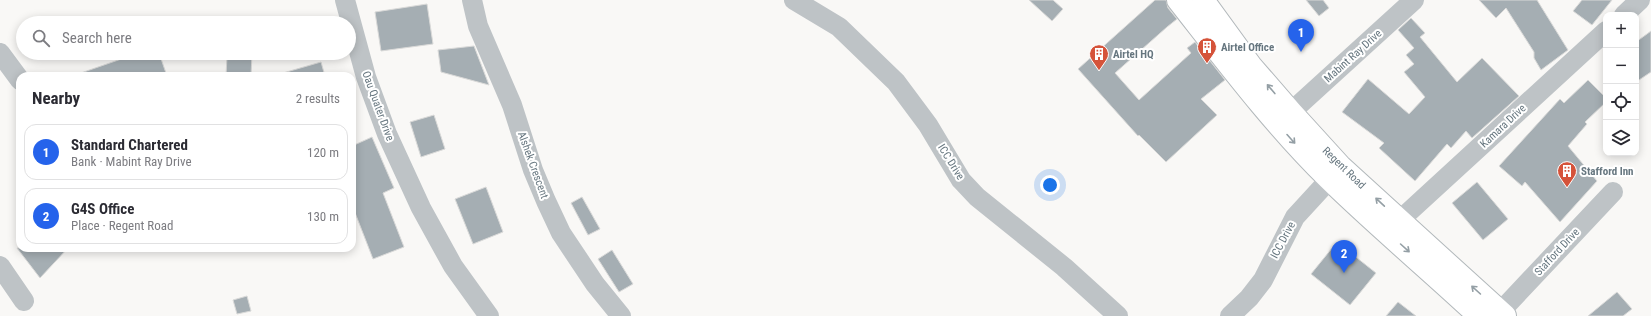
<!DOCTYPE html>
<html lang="en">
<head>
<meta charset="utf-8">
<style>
	body { margin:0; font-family:"Roboto Condensed",sans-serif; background:#f7f7f7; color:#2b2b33 }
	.controls { position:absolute; right:12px; top:12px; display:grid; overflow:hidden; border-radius:8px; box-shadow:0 2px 10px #0003 }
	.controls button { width:36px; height:36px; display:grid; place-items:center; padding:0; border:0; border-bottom:1px solid #e1e1e2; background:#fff; color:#2b2b33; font:20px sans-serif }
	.you { position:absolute; left:1050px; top:185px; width:14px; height:14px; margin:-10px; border:3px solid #fff; border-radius:50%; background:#1a73e8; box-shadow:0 0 0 6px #1a73e833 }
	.badge { display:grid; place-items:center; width:26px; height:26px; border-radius:50%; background:#2563eb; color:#fff; font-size:13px; font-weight:700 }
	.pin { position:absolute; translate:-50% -33px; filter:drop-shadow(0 1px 2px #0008) }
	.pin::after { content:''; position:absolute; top:21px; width:14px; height:12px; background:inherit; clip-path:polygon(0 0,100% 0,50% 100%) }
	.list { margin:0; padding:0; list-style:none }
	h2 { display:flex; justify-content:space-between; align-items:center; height:52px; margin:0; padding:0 16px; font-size:17px }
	h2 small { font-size:13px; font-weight:400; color:#7c7c81 }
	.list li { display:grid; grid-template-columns:26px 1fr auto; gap:12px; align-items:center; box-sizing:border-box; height:56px; margin:0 8px 8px; padding:0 8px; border:1px solid #e1e1e2; border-radius:12px }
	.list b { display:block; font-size:15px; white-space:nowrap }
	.list p { margin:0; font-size:13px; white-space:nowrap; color:#7c7c81 }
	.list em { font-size:13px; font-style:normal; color:#7c7c81 }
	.icon { flex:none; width:22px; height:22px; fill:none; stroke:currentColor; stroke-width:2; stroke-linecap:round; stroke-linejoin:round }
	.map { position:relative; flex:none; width:1651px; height:316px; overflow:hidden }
	.search { position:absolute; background:#fff; box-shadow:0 2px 10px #0003; left:16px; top:16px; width:340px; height:44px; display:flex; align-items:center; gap:10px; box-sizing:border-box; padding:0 14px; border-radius:22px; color:#7c7c81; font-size:15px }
	.panel { position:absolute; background:#fff; box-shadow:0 2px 10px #0003; left:16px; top:72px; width:340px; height:180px; border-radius:12px }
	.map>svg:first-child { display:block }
	.building { fill:#a5aeb3; stroke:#dadad9 }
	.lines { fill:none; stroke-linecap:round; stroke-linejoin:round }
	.major-casing { stroke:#b2b8bb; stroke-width:24 }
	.minor { stroke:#bec3c6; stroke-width:20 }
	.major { stroke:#fff; stroke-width:22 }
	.oneway { stroke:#949fa5 }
	.labels { text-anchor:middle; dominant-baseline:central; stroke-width:4; stroke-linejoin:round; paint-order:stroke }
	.poi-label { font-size:11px; font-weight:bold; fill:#66767f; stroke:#fff; text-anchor:start }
	.street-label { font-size:11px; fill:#66767f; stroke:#fff }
</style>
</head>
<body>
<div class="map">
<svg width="1651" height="316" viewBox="0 0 1651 316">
	<rect width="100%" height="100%" fill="#f9f8f6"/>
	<g class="building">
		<path d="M1029,0H1053L1063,9L1052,21Z"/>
		<path d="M1155,0H1166L1168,8L1177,19L1167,27L1115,73L1139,100L1191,53L1187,48L1195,42L1225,80L1201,99L1217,115L1166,162L1139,135L1138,136L1078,69Z"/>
		<path d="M1306,0H1323L1329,8L1319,16Z"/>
		<path d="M1479,0H1537L1568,50L1541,70L1534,58V52L1506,8L1496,18Z"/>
		<path d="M1582,0H1612L1592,25L1573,11Z"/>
		<path d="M427,4L433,44L381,51L375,12Z"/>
		<path d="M1411,18L1425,33L1420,37L1457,82L1482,58L1519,96L1472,138L1466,131L1451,148L1447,144L1415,181L1379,148L1384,143L1342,112L1368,79L1409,114L1425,97L1404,72L1414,64L1406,55L1414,48L1398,30Z"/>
		<path d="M1651,31V72L1636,82V42Z"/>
		<path d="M474,46L489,85L441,72L438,50Z"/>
		<path d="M125,53H159L167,76H78V74L127,57Z"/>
		<path d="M235,53H252L251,76H226L227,56Z"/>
		<path d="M321,62L325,76H284L283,73Z"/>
		<path d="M1588,80L1606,98V102L1585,122L1587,124L1568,146L1597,181L1560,222L1525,182L1522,186L1499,166L1560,99L1564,103Z"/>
		<path d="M434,115L445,149L421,157L410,122Z"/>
		<path d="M372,137L394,188L383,193L404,247L373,259L352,205V146Z"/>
		<path d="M1477,182L1508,219L1483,240L1452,203Z"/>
		<path d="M486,187L503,232L473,244L455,199Z"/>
		<path d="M582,197L600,229L588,235L571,203Z"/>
		<path d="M1337,242L1376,273L1350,305L1311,274Z"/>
		<path d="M17,248H68L40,278Z"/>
		<path d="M612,250L633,284L619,292L598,259Z"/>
		<path d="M1617,292L1632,309L1623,316H1588Z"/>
		<path d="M247,296L251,311L237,314L233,300Z"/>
		<path d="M1398,302L1416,316H1386Z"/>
	</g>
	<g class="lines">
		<defs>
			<g id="major">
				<path d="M1178,0C1226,61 1273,124 1329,179C1377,226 1430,270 1479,316"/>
				<path d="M1203,0L1251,66L1291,112L1341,167L1505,316"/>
			</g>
		</defs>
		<use href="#major" class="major-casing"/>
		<g class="minor">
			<path d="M345,0L366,77L387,134L421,208L453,266L489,316"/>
			<path d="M472,0L478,26L512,105L533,170L546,201L561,233L595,284L621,316"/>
			<path d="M794,0L839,27L896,82L928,125L961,180L977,197L1064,267L1118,316"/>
			<path d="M1624,15L1640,0"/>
			<path d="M0,53L20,80"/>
			<path d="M1291,112L1414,0"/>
			<path d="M1400,220L1606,31"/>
			<path d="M0,266L24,301"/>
			<path d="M1500,312L1613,192"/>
			<path d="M1230,316L1249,298L1263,280L1295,217L1340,168"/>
		</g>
		<use href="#major" class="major"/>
	</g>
	<defs><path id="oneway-shaft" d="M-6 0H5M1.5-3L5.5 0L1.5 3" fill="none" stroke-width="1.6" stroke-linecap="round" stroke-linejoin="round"/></defs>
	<g class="oneway">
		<use href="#oneway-shaft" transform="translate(1271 89) rotate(-130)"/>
		<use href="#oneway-shaft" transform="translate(1291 139) rotate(48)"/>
		<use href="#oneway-shaft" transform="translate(1380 202) rotate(-137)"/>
		<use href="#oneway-shaft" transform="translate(1405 248) rotate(42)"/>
		<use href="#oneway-shaft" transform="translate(1476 290) rotate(-138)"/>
	</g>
	<defs>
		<symbol id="building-pin" viewBox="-11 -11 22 30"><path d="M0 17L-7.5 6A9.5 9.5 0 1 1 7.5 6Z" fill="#d5533a" stroke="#fff"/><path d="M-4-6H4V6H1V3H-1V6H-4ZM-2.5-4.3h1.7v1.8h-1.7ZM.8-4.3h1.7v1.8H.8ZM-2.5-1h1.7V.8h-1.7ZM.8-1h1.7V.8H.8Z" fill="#fff"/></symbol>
	</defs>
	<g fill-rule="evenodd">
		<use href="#building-pin" x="1196" y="36" width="22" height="30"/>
		<use href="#building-pin" x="1088" y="43" width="22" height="30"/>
		<use href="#building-pin" x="1556" y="160" width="22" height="30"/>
	</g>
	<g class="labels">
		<g class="poi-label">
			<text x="1221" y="47">Airtel Office</text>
			<text x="1113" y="54">Airtel HQ</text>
			<text x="1581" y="171">Stafford Inn</text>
		</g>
		<g class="street-label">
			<text transform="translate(1353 56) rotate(-42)">Mabint Ray Drive</text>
			<text transform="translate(378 106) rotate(70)">Oau Quater Drive</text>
			<text transform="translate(1503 126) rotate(-43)">Kamara Drive</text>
			<text transform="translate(951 162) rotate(58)">ICC Drive</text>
			<text transform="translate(533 165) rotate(70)">Alshek Crescent</text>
			<text transform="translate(1344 168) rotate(44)">Regent Road</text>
			<text transform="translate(1283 240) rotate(-62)">ICC Drive</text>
			<text transform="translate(1557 252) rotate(-47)">Stafford Drive</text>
		</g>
	</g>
</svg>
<div class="controls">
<button>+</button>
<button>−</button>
<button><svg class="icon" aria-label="locate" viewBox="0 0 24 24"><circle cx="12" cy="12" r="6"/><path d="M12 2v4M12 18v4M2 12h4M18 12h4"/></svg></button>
<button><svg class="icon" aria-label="layers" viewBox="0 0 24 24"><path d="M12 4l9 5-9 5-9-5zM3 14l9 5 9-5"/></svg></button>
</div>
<div class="you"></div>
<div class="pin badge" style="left:1301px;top:52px">1</div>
<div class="pin badge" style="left:1344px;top:273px">2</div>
<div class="search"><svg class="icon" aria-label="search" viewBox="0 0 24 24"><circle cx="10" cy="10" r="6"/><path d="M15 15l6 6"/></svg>Search here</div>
<section class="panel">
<h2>Nearby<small>2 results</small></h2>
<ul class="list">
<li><span class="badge">1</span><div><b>Standard Chartered</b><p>Bank · Mabint Ray Drive</p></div><em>120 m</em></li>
<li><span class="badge">2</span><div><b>G4S Office</b><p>Place · Regent Road</p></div><em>130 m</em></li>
</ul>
</section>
</div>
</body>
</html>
